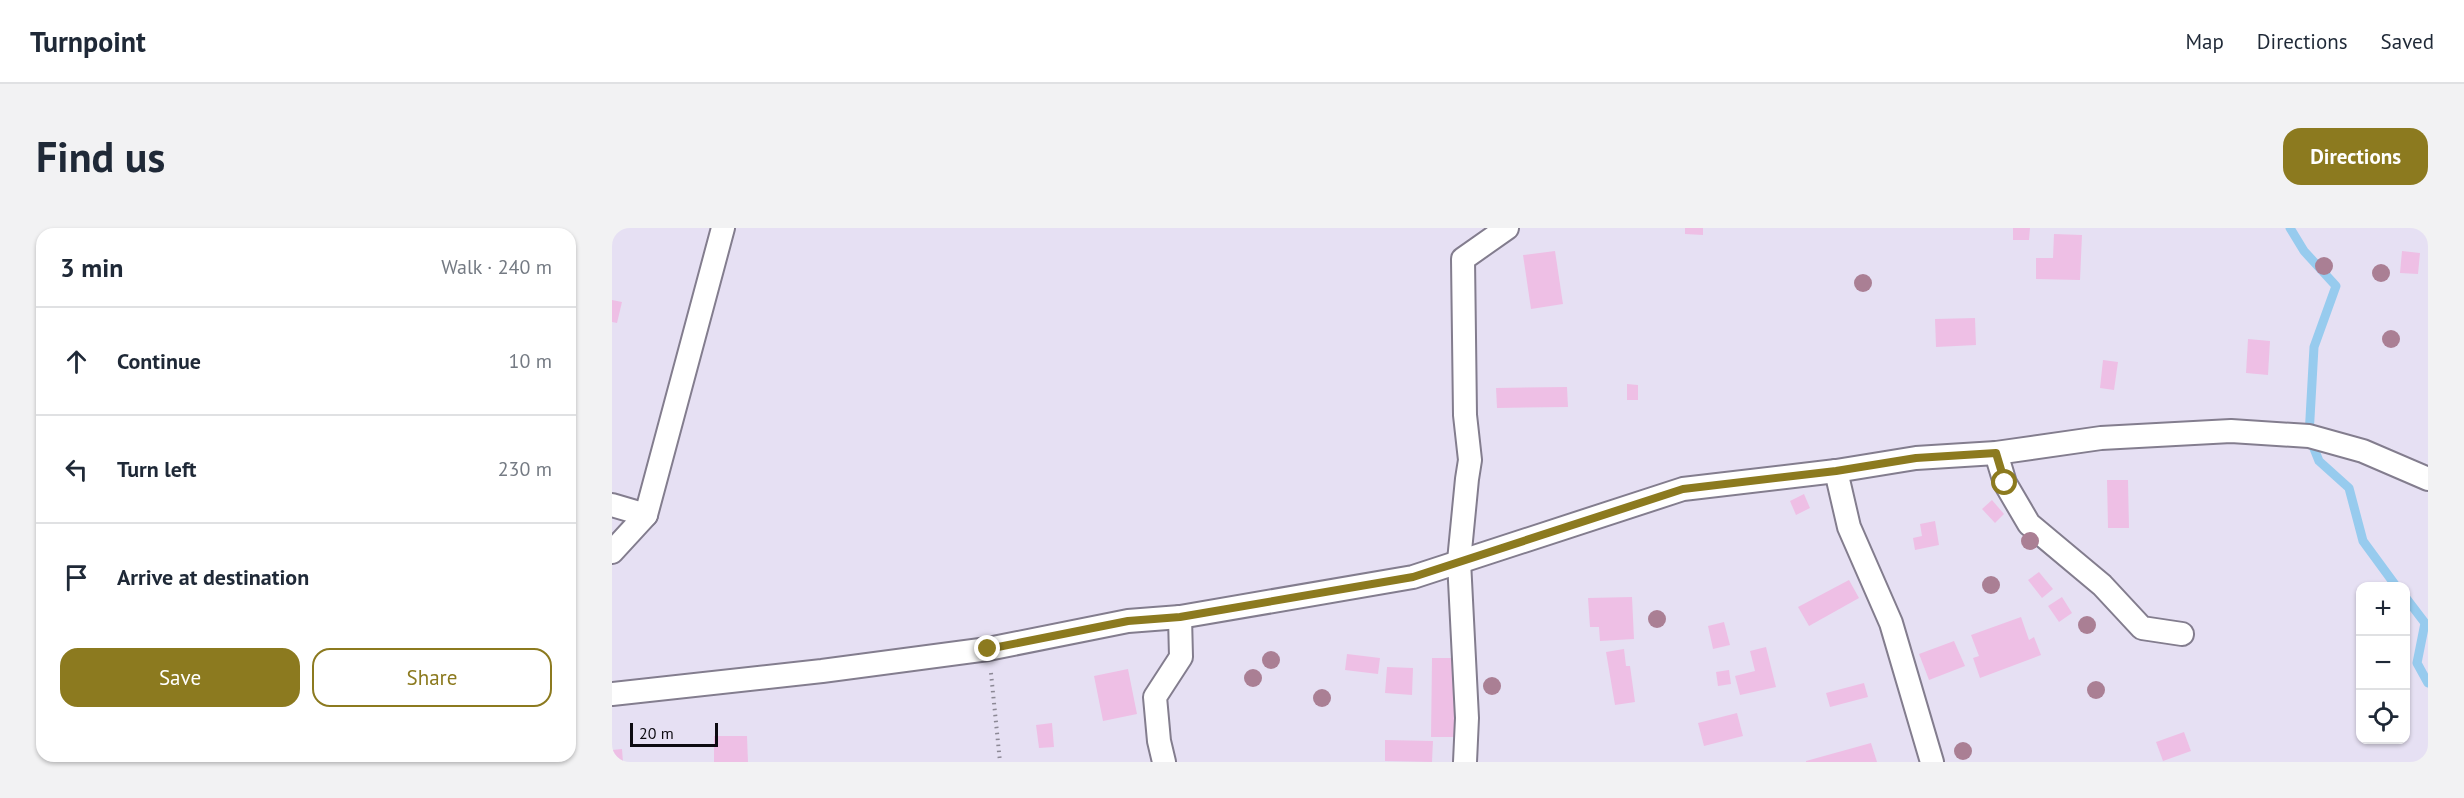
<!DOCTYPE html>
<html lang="en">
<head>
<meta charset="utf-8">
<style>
	body { margin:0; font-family:"PT Sans",sans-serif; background:#f2f2f3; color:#1f2937 }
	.controls { position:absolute; right:18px; bottom:18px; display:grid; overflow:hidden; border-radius:12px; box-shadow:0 2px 4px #0004 }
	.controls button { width:54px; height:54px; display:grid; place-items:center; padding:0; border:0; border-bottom:2px solid #e0e1e3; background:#fff; color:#1f2937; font:30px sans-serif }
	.scale { position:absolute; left:18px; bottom:15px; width:88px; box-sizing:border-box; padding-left:6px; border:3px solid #0d0b11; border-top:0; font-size:16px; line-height:21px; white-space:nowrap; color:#0d0b11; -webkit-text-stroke:4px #e6e0f3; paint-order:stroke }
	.stop { position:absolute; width:18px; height:18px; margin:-14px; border:4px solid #8c7a1f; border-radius:50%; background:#fff }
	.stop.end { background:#8c7a1f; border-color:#fff; box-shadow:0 2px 6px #0008 }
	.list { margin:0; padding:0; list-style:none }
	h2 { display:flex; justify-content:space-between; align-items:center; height:78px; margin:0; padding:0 24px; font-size:26px }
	h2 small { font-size:20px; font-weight:400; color:#747a83 }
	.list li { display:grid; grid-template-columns:39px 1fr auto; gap:18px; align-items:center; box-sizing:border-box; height:108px; padding:0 24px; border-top:2px solid #e0e1e3 }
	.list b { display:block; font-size:22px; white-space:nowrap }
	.list em { font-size:20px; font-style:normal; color:#747a83 }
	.actions { display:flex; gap:12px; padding:18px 24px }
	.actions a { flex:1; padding:14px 0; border:2px solid #8c7a1f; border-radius:18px; text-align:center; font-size:21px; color:#8c7a1f }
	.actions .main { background:#8c7a1f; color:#fff }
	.icon { flex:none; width:33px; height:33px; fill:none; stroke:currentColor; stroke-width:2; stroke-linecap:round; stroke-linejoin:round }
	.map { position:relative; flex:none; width:1816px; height:534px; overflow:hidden; border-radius:18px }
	header { display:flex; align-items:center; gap:36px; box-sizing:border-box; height:84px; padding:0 30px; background:#fff; border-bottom:2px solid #e0e1e3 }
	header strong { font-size:28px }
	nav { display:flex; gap:33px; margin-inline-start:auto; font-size:21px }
	.intro { display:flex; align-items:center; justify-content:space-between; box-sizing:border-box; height:144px; padding:0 36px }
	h1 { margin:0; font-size:42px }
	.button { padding:15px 27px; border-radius:18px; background:#8c7a1f; color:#fff; font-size:21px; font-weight:700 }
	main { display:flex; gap:36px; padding:0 36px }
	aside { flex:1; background:#fff; border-radius:18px; box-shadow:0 2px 4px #0004 }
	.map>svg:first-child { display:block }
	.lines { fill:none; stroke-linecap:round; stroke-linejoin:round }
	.stream { stroke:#97cbee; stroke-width:9 }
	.building { fill:#eebfe5 }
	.street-casing { stroke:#837d8e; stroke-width:26 }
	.path { stroke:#8c8895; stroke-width:4; stroke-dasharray:1.5 4.5; stroke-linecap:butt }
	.street { stroke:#fff; stroke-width:22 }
	.tree { fill:#aa7f94 }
	.route { stroke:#8c7a1f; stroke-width:8 }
</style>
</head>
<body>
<header>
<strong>Turnpoint</strong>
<nav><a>Map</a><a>Directions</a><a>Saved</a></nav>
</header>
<div class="intro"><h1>Find us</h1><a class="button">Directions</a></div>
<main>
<aside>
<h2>3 min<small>Walk · 240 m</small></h2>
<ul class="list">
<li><svg class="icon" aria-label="ahead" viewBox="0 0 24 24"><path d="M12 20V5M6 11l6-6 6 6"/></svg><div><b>Continue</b></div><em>10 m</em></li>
<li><svg class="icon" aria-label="left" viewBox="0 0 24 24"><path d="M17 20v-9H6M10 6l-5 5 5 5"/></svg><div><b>Turn left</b></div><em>230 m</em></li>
<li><svg class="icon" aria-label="arrive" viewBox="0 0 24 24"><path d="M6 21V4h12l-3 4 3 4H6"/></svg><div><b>Arrive at destination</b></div></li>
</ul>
<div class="actions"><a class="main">Save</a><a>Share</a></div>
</aside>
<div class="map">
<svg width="1816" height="534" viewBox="0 0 1816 534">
	<rect width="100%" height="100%" fill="#e6e0f3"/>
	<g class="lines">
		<g class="stream">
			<path d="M1678,0L1692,23L1724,58L1702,119L1697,208L1707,233L1737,260L1751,313L1784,358"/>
			<path d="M1794,370L1813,395L1805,435L1816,455"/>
		</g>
	</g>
	<g class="building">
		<path d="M1073,0H1091V7L1073,6Z"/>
		<path d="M1401,0H1418L1417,12H1401Z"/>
		<path d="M1442,6L1470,7L1468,52L1424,51V30H1441Z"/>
		<path d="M943,23L951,76L919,81L911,27Z"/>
		<path d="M1790,23L1808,25L1806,46L1788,45Z"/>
		<path d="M0,72L10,74L5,95L0,94Z"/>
		<path d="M1363,90L1364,117L1324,119L1323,91Z"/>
		<path d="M1636,111L1658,113L1656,147L1634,145Z"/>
		<path d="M1491,132L1506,134L1502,162L1488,160Z"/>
		<path d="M1015,156L1026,157V172H1015Z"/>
		<path d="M955,159L956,179L885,180L884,160Z"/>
		<path d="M1495,252H1516L1517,300H1496Z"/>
		<path d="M1192,266L1198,280L1184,287L1178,273Z"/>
		<path d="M1380,272L1392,286L1383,295L1370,281Z"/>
		<path d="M1323,293L1327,317L1303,322L1301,310L1310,308L1308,296Z"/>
		<path d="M1427,344L1441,361L1430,370L1416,352Z"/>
		<path d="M1237,352L1247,370L1197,398L1186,379Z"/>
		<path d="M1020,369L1022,411L988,413L987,399H978L976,370Z"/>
		<path d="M1450,369L1460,385L1447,394L1436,378Z"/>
		<path d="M1409,389L1417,412L1422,409L1429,427L1368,450L1361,430L1367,428L1359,407Z"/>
		<path d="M1112,394L1118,417L1101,421L1096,398Z"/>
		<path d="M1342,413L1353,438L1317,452L1307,426Z"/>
		<path d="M1154,419L1164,459L1128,467L1123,448L1143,443L1138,423Z"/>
		<path d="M1012,421L1014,438H1018L1023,474L1003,477L994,424Z"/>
		<path d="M735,426L768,430L766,446L733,442Z"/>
		<path d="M820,430H843L842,509H819Z"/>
		<path d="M775,439L801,440L800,467L773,465Z"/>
		<path d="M516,441L525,486L491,493L482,448Z"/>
		<path d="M1117,442L1119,456L1106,458L1104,444Z"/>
		<path d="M1252,455L1256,469L1218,479L1214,465Z"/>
		<path d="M1125,485L1131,508L1092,518L1086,495Z"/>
		<path d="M440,495L442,519L427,520L424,497Z"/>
		<path d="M1572,504L1579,523L1551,533L1544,514Z"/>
		<path d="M102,508H135L136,534H102Z"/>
		<path d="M773,512L821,513L820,534L773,533Z"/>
		<path d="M1259,515L1265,534H1194V533Z"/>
		<path d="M10,521L11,534H0V522Z"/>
	</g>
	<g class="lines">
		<defs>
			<g id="street">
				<path d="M1384,225L1393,255L1417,296L1490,357L1530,400L1570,406"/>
				<path d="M1224,243L1237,299L1279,395L1320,534"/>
				<path d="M0,277L34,287"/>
				<path d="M0,324L34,287L111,0"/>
				<path d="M0,466L210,443L376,421L516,393L568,389L801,349L1071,261L1224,243L1304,230L1384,225L1489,210L1619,203L1697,208L1751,223L1816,251"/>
				<path d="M552,534L547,513L543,469L569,429L568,389"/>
				<path d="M853,534L855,490L847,333L855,251L858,232L853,187L851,31L895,0"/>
			</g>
		</defs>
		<use href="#street" class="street-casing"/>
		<path class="path" d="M379,445L388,534"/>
		<use href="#street" class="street"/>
	</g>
	<g class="tree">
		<circle cx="1712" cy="38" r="9"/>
		<circle cx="1769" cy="45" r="9"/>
		<circle cx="1251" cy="55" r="9"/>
		<circle cx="1779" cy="111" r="9"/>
		<circle cx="1418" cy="313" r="9"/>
		<circle cx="1379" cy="357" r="9"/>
		<circle cx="1045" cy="391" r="9"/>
		<circle cx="1475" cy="397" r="9"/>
		<circle cx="659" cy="432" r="9"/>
		<circle cx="641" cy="450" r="9"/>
		<circle cx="880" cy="458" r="9"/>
		<circle cx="1484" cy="462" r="9"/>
		<circle cx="710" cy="470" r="9"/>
		<circle cx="1351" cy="523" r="9"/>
	</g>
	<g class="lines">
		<path class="route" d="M376,421L516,393L568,389L801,349L1071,261L1224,243L1304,230L1384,225L1393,255"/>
	</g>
</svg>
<div class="controls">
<button>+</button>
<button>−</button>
<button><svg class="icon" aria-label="locate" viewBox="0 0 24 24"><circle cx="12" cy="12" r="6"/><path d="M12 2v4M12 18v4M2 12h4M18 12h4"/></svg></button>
</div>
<div class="scale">20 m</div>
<div class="stop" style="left:1393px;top:255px"></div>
<div class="stop end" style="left:376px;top:421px"></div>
</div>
</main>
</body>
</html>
